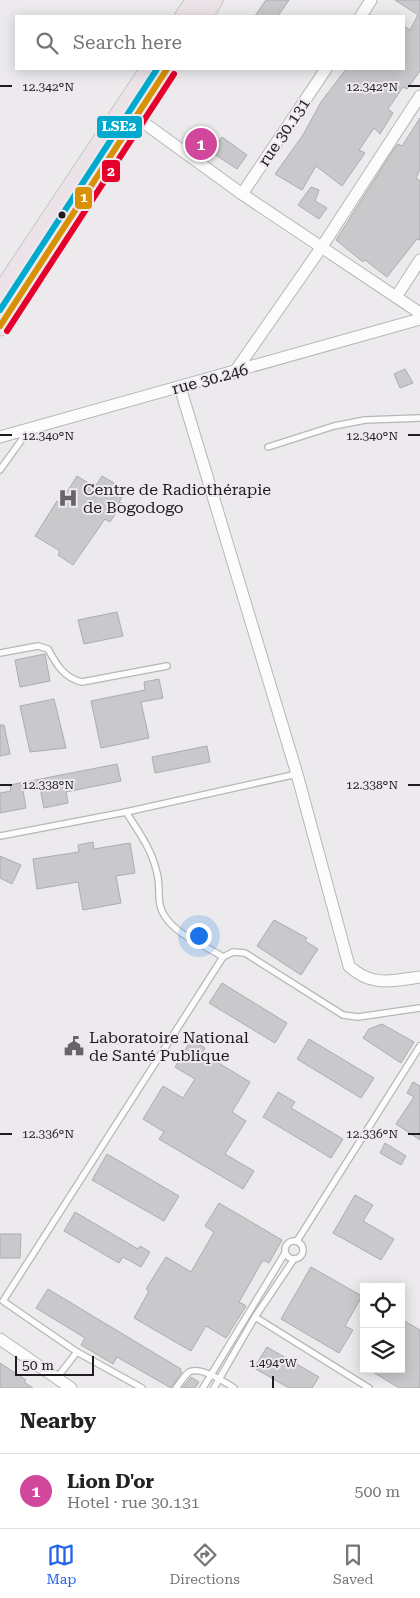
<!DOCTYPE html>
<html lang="en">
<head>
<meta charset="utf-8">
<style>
	body { margin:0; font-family:"Roboto Serif",serif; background:#f2f2f2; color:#222 }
	.controls { position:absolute; right:15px; bottom:15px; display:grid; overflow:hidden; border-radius:0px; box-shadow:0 2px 12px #0003 }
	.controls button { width:45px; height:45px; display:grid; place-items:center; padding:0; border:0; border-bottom:1px solid #e0e0e0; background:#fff; color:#222; font:25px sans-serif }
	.scale { position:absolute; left:15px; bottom:12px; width:79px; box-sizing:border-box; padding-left:5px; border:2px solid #1e1c1e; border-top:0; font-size:14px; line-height:18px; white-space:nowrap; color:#1e1c1e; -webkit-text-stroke:4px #ede9ee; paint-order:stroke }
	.you { position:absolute; left:198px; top:935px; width:18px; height:18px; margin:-12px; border:4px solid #fff; border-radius:50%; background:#1a73e8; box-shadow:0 0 0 8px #1a73e833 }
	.badge { display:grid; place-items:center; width:32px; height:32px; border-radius:50%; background:#2563eb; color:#fff; font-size:16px; font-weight:700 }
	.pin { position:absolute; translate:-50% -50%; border:2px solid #fff; box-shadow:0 1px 5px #0006 }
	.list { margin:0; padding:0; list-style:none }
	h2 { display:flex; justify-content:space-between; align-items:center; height:65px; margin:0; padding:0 20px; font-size:21px }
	h2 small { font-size:16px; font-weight:400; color:#767676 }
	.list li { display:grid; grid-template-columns:32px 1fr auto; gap:15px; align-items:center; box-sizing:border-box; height:75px; padding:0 20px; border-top:1px solid #e0e0e0 }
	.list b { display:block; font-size:19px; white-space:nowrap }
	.list p { margin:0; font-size:16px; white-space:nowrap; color:#767676 }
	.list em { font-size:16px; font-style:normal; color:#767676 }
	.icon { flex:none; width:28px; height:28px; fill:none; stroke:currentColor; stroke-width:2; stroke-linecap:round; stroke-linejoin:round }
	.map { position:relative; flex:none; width:420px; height:1388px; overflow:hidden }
	.search { position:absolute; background:#fff; box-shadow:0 2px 12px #0003; left:15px; right:15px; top:15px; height:55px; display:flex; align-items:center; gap:12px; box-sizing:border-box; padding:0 18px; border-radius:0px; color:#767676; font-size:19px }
	.sheet { height:140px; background:#fff }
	nav { display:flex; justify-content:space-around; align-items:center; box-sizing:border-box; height:70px; border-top:1px solid #e0e0e0; background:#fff; font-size:14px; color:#767676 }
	nav a { display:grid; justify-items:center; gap:2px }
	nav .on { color:#2563eb }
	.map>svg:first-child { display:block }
	.building { fill:#c9c8cb; stroke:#adacae }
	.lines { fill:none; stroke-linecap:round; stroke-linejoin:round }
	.service-casing { stroke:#b7b6b8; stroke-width:8 }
	.minor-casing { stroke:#b7b6b8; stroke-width:13 }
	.primary-casing { stroke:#c6c6c7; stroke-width:21 }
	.service { stroke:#fcfcfc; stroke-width:5.5 }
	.minor { stroke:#fcfcfc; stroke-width:11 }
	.primary { stroke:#ebe3e8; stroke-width:19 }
	.bus-1-casing { stroke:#ede9ee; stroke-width:10 }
	.bus-2-casing { stroke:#ede9ee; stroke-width:10 }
	.bus-3-casing { stroke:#ede9ee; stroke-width:10 }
	.bus-1 { stroke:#d69104; stroke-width:6 }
	.bus-2 { stroke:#e4002b; stroke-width:6 }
	.bus-3 { stroke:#00a9ce; stroke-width:6 }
	.ticks { fill:none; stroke:#1e1c1e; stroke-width:2 }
	.bus-dot { fill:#1e1c1e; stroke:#ede9ee; stroke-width:2 }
	.labels { text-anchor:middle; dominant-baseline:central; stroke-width:4; stroke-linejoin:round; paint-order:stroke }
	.street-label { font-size:16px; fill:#1e1c1e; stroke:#ede9ee }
	.poi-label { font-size:16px; fill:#1e1c1e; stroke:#ede9ee; text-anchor:start }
	.ticks-label { font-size:12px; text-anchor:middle; fill:#1e1c1e; stroke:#ede9ee; stroke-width:4; stroke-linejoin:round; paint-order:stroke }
	.line-badge { stroke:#ede9ee; stroke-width:2 }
	.badge-label { font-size:14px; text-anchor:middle; font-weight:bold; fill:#fff }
</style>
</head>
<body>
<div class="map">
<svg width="420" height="1388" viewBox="0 0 420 1388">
	<rect width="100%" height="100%" fill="#eceaed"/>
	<g class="building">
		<path d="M266,0H289L278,16H255Z"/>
		<path d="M395,0H420V71L407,89L403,87L388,109L393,113L380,134L374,128L359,150L365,153L342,186L316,166L302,190L275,174L303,135L321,102L346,69H404V26L410,30L418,15Z"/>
		<path d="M420,118V169L416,178L420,181V240L417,239L387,277L365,260L363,262L336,240L394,149L398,144L402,146Z"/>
		<path d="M197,136L212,145L205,156L190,146Z"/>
		<path d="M222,137L247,155L237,169L211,152Z"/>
		<path d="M311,187L319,190L315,201L327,208L319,219L298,205Z"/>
		<path d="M405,369L413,383L400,388L394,374Z"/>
		<path d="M77,476L95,487L102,476L126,490L119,502L122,503L110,522L105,519L73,565L58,555L60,551L35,536L57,501L60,503Z"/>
		<path d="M117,612L123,636L84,644L78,620Z"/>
		<path d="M45,654L50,681L20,687L15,660Z"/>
		<path d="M159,679L163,698L141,702L149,738L101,748L91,701L145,690L144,682Z"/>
		<path d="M54,699L66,748L30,752L20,706Z"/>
		<path d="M0,725H4L10,754L0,756Z"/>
		<path d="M207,746L210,762L155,773L152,757Z"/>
		<path d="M117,764L121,781L66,792L68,803L44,808L40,788L23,791L26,808L0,813V793L11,791L10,785Z"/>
		<path d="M93,842L94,849L130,843L135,873L116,876L121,903L83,910L78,882L37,889L33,859L79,852L78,845Z"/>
		<path d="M0,856L21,865L12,884L0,878Z"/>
		<path d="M274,920L307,938L305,941L318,949L301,975L257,946Z"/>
		<path d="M222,983L287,1023L275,1043L209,1003Z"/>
		<path d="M382,1024L414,1042L401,1063L363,1038L369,1029Z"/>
		<path d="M309,1039L374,1078L361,1098L297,1059Z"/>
		<path d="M191,1040L205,1048L202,1053L250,1082L232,1112L246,1121L225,1154L254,1171L243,1189L159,1139L164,1132L143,1119L163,1086L183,1098L195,1079L175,1067Z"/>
		<path d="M413,1082L420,1086V1140L396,1124L414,1097L407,1093Z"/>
		<path d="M278,1092L295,1102L291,1108L343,1139L331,1158L263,1117Z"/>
		<path d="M385,1143L406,1156L401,1165L380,1153Z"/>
		<path d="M107,1154L179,1196L164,1221L92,1180Z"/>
		<path d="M355,1195L373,1205L363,1221L394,1239L381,1260L333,1233Z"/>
		<path d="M219,1203L282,1240L269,1263L263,1260L239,1302L246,1306L226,1338L206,1326L191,1351L134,1318L149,1291L146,1289L166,1257L191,1272L214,1232L205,1226Z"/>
		<path d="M75,1212L138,1249L140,1246L150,1252L141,1267L123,1257L119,1263L64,1231Z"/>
		<path d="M0,1234H21L20,1258H0Z"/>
		<path d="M311,1267L362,1296L345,1326L353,1330L339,1353L281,1319Z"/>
		<path d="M48,1289L181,1369L180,1371L182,1372L171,1388L117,1357L113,1364L81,1345L85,1338L36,1308Z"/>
		<path d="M401,1319L420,1330V1388H399L368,1369H401Z"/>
		<path d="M267,1347L319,1377L312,1388H289L254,1368Z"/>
		<path d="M0,1363L26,1380L24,1382L33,1388H0Z"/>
		<path d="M191,1377L199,1382L195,1388H182Z"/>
	</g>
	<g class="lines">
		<defs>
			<g id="service">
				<path d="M268,447L334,426L365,420L420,418"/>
				<path d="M0,470L28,431"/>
				<path d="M0,653L38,646L48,649C56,664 64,678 82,682L167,666"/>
				<path d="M126,812C139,832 152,850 157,873C161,887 156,903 164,915C177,936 203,944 223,957"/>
				<path d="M0,836L126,812L297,774"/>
				<path d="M297,1241L420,1046"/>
				<circle cx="294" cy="1250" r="9"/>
				<path d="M255,1317L369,1388"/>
				<path d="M56,1379L77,1352"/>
				<path d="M142,1388L77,1352L3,1301L223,957L233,952L245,953L343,1015L358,1017L420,1008"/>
				<path d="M176,1388C180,1383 184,1376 189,1372C200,1366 225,1382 234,1388"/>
				<path d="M203,1388L285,1253"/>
				<path d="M214,1388L255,1317L294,1259"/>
			</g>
			<g id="minor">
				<path d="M361,16L371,0"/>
				<path d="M136,117L242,194L420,313"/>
				<path d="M242,194L326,69"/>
				<path d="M396,297L420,260"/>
				<path d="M234,373L321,248L420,96"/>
				<path d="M180,387L297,774L349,966C371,987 392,981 420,977"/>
				<path d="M0,437L420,319"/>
				<path d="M0,1339L71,1388"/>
			</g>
			<g id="primary">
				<path d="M185,16L196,0"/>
				<path d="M203,16L213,0"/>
				<path d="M0,295L150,69"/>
				<path d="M0,326L167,69"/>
			</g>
		</defs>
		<use href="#service" class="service-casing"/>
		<use href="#minor" class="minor-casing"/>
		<use href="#primary" class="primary-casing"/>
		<use href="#service" class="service"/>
		<use href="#minor" class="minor"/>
		<use href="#primary" class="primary"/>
		<defs>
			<path id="bus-1" d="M0,326L167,69"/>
			<path id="bus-2" d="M7,331L174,74"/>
			<path id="bus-3" d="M0,310L157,69"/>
		</defs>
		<use href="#bus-1" class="bus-1-casing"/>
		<use href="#bus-2" class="bus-2-casing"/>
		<use href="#bus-3" class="bus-3-casing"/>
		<use href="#bus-1" class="bus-1"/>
		<use href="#bus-2" class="bus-2"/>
		<use href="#bus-3" class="bus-3"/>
	</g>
	<path class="ticks" d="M0,86H12M408,86H420M0,435H12M408,435H420M0,785H12M408,785H420M0,1134H12M408,1134H420M273,1376V1388"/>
	<defs>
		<symbol id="hospital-bare" viewBox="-9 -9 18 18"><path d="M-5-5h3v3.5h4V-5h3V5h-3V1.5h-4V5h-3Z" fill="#666466" stroke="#ede9ee" stroke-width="2.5" paint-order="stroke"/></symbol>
		<symbol id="civic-bare" viewBox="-9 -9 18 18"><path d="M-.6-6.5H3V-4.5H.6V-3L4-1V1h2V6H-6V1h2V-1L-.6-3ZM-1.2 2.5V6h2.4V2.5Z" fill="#666466" stroke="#ede9ee" stroke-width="2.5" paint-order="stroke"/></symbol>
	</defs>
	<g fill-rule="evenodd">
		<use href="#hospital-bare" x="54" y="484" width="28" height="28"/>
		<use href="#civic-bare" x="60" y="1032" width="28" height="28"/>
	</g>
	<circle class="bus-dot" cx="62" cy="215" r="4.5"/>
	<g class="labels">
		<g class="street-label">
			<text transform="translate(284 132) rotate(-56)">rue 30.131</text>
			<text transform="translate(210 379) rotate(-15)">rue 30.246</text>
		</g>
		<g class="poi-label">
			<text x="83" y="489">Centre de Radiothérapie<tspan x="83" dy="18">de Bogodogo</tspan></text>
			<text x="89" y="1037">Laboratoire National<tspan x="89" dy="18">de Santé Publique</tspan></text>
		</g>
	</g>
	<g class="ticks-label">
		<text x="48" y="91">12.342°N</text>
		<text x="372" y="91">12.342°N</text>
		<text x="48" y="440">12.340°N</text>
		<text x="372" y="440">12.340°N</text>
		<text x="48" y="789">12.338°N</text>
		<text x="372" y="789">12.338°N</text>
		<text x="48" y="1138">12.336°N</text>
		<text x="372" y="1138">12.336°N</text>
		<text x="273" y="1367">1.494°W</text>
	</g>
	<g class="line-badge">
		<rect x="96" y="115" width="47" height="24" rx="5" fill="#00a9ce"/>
		<rect x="101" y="159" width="20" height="24" rx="5" fill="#e4002b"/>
		<rect x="74" y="186" width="19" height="24" rx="5" fill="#d69104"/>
	</g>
	<g class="badge-label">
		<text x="119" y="131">LSE2</text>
		<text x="111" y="176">2</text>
		<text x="84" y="202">1</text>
	</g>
</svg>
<div class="controls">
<button><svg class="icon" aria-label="locate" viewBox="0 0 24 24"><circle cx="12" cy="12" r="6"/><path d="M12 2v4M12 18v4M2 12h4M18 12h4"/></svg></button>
<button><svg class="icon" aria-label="layers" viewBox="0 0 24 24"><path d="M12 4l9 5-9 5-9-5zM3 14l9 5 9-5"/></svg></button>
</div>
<div class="scale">50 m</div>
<div class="you"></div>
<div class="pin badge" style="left:201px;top:144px;background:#d1479c">1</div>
<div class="search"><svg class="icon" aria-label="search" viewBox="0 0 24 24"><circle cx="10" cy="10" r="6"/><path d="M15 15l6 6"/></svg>Search here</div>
</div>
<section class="sheet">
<h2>Nearby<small></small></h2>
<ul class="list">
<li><span class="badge" style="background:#d1479c">1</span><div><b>Lion D'or</b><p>Hotel · rue 30.131</p></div><em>500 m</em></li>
</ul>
</section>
<nav>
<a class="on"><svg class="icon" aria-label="map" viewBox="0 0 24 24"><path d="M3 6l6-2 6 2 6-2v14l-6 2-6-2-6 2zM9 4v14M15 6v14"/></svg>Map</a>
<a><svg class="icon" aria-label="directions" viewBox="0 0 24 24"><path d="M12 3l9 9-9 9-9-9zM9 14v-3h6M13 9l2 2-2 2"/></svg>Directions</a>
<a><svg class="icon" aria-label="saved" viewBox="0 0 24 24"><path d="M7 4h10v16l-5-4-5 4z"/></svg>Saved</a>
</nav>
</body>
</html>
